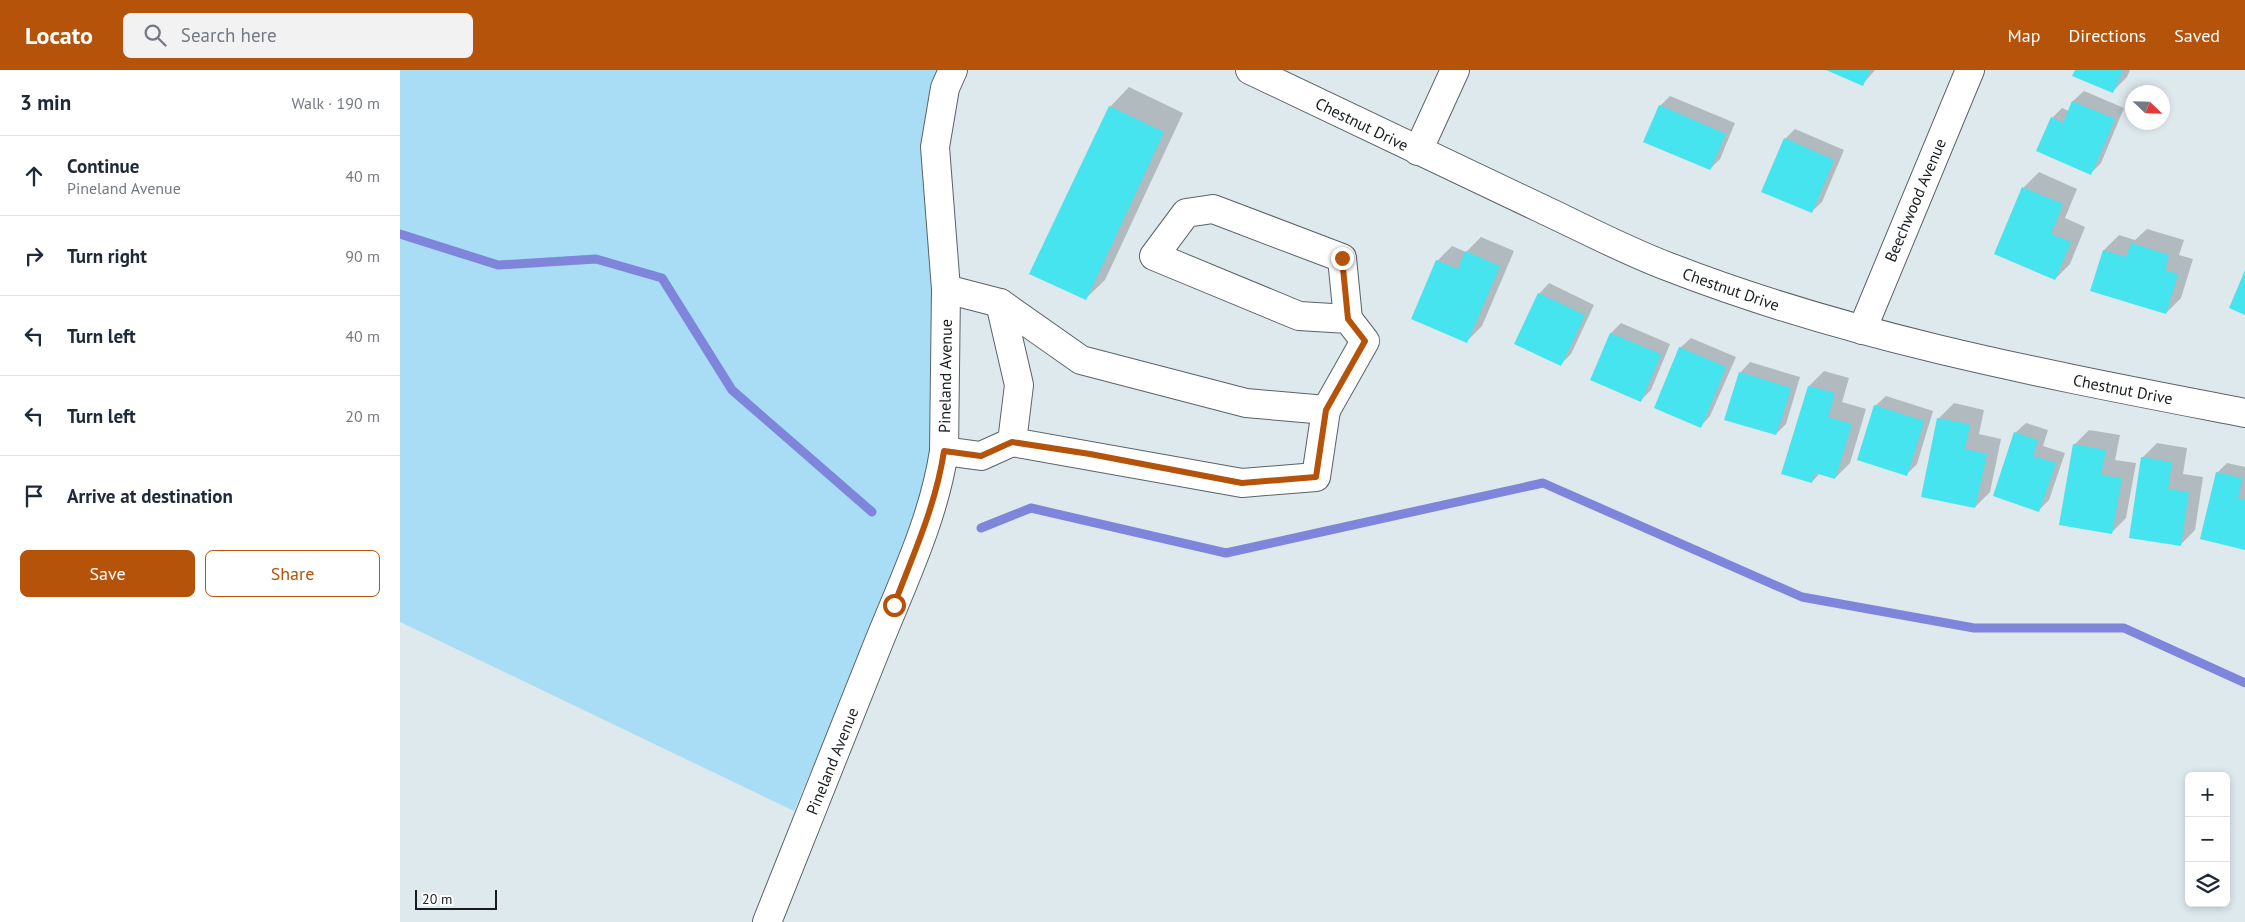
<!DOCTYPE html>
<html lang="en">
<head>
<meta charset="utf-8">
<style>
	body { margin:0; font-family:"PT Sans",sans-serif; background:#f2f2f3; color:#1f2937 }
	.controls { position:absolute; right:15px; bottom:15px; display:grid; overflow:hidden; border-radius:8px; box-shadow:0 2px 8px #0003 }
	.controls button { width:45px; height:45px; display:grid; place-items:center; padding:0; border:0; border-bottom:1px solid #e0e1e3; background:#fff; color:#1f2937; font:25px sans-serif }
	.compass { position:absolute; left:1725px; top:15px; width:45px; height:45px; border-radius:50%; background:#fff; box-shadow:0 2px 8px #0003; rotate:113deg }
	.scale { position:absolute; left:15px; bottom:12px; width:82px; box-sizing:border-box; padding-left:5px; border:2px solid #181c1e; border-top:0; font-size:14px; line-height:18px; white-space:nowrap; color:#181c1e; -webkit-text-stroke:4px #fff; paint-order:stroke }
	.stop { position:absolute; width:15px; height:15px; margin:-11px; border:4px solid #b45309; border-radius:50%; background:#fff }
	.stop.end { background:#b45309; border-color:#fff; box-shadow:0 1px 5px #0008 }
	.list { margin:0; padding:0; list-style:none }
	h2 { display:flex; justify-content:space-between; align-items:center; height:65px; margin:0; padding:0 20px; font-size:21px }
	h2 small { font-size:16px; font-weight:400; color:#747a83 }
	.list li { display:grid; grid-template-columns:32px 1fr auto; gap:15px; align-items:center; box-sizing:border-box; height:80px; padding:0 20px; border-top:1px solid #e0e1e3 }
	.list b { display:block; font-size:19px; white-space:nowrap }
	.list p { margin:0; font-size:16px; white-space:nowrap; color:#747a83 }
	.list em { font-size:16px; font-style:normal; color:#747a83 }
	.actions { display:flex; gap:10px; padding:15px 20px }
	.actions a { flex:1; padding:11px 0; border:1px solid #b45309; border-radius:8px; text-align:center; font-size:18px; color:#b45309 }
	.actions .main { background:#b45309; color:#fff }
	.icon { flex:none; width:28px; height:28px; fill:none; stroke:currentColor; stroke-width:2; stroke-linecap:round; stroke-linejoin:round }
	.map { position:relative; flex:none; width:1845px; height:852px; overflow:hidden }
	header { display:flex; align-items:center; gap:30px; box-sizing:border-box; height:70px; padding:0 25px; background:#b45309; color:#fff }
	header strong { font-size:24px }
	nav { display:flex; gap:28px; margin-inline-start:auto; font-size:18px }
	.search { width:350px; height:45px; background:#f2f2f3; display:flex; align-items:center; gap:12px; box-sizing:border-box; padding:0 18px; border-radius:8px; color:#747a83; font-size:19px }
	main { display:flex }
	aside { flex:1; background:#fff }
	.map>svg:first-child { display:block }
	.green { fill:#a8ddf5 }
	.shadow { fill:#0003 }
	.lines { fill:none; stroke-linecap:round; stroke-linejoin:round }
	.stream { stroke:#7f85db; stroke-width:9 }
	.building { fill:#45e4ef }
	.minor-casing { stroke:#5a6368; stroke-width:30 }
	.minor { stroke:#fff; stroke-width:28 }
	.route { stroke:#b45309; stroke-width:6 }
	.labels { text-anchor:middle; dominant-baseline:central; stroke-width:4; stroke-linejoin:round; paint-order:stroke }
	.street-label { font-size:16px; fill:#181c1e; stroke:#fff }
</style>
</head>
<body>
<header>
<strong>Locato</strong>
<div class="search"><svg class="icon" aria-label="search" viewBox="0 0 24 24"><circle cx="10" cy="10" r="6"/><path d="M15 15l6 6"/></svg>Search here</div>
<nav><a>Map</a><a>Directions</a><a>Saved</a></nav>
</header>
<main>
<aside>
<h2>3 min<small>Walk · 190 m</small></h2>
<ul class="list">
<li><svg class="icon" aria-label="ahead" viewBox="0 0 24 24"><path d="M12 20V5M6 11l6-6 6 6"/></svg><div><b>Continue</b><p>Pineland Avenue</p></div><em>40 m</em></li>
<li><svg class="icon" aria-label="right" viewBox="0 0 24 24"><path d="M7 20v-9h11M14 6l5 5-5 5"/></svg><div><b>Turn right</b></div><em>90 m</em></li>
<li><svg class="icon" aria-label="left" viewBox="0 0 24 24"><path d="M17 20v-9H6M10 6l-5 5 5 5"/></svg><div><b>Turn left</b></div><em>40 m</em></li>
<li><svg class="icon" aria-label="left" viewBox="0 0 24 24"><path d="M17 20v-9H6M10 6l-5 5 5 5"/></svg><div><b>Turn left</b></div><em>20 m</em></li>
<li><svg class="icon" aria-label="arrive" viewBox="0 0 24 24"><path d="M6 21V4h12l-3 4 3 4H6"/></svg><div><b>Arrive at destination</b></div></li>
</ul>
<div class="actions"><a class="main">Save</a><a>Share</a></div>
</aside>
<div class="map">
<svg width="1845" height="852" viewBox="0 0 1845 852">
	<rect width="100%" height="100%" fill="#dee9ee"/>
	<path class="green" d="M0,0H556L533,56L547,300L516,455L394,741L0,552Z"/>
	<g class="shadow">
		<path d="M1429,0H1475L1463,14Z"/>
		<path d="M1676,0H1730L1727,7L1712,22Z"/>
		<path d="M729,17L783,43L705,210L685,229L710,37Z"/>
		<path d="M1684,21L1724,38L1701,93L1691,103L1652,48L1662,38L1669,41L1673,31Z"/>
		<path d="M1270,26L1335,53L1320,89L1310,99L1260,36Z"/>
		<path d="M1395,59L1444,80L1422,132L1411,142L1385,69Z"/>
		<path d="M1639,102L1677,119L1665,148L1685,157L1670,194L1655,209L1595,183L1624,117Z"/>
		<path d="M1747,159L1784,170L1779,185L1793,189L1781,228L1766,243L1692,220L1704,180L1719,165L1735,170Z"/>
		<path d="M1081,167L1114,181L1082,256L1067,271L1037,191L1052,176L1066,182Z"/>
		<path d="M1149,213L1194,235L1171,284L1161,294L1139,224Z"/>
		<path d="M1221,253L1270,274L1251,320L1241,330L1192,309L1211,263Z"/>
		<path d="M1291,268L1336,287L1310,346L1300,357L1280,278Z"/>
		<path d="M1350,292L1400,307L1386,354L1376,364L1340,303Z"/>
		<path d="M1424,301L1449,308L1442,332L1466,339L1450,393L1435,408L1420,403L1412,412L1409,316Z"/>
		<path d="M1486,326L1533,341L1517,394L1507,404L1475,336Z"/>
		<path d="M1554,333L1584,340L1579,364L1601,369L1590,422L1575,437L1539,348Z"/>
		<path d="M1626,353L1648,360L1643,376L1665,383L1649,430L1639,440L1615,363Z"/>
		<path d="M1689,360L1720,365L1715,390L1736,393L1726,448L1711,463L1674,375Z"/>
		<path d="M1757,373L1787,378L1783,404L1803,407L1795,460L1780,475L1742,388Z"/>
		<path d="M1827,393L1845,397V478L1817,403Z"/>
	</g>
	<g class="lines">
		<g class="stream">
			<path d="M0,164L98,195L196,189L262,208L332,320L472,442"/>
			<path d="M581,458L631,438L826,483L1143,413L1402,527L1574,558H1724L1845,613"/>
		</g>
	</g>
	<g class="building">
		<path d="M1426,0H1470L1463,16Z"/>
		<path d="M1675,0H1723L1713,23L1672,6Z"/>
		<path d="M1672,31L1715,49L1691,105L1636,81L1651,47L1663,53Z"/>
		<path d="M1259,35L1326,64L1310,100L1243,72Z"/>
		<path d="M709,36L764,62L686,230L629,204Z"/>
		<path d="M1384,68L1434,90L1412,143L1361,122Z"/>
		<path d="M1622,117L1663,134L1651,164L1671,172L1655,210L1594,184Z"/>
		<path d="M1731,173L1769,185L1765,200L1778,204L1766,244L1690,221L1703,180L1726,187Z"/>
		<path d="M1065,181L1100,196L1067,273L1011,249L1036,190L1058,199Z"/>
		<path d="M1845,200V245L1829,238Z"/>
		<path d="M1138,223L1185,245L1161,296L1114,274Z"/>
		<path d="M1210,263L1261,284L1241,332L1190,310Z"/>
		<path d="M1279,277L1326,297L1301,358L1254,338Z"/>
		<path d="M1339,302L1391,318L1376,365L1324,350Z"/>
		<path d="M1408,316L1435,323L1428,347L1452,354L1435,409L1415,403L1412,413L1381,404Z"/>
		<path d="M1474,335L1524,351L1507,406L1457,390Z"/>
		<path d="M1537,348L1570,354L1565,379L1587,384L1575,438L1521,427Z"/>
		<path d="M1614,362L1638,370L1633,386L1656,393L1639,442L1593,426Z"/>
		<path d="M1673,374L1706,380L1701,405L1722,408L1712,464L1659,455Z"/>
		<path d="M1741,387L1772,392L1768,419L1789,422L1781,476L1729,468Z"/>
		<path d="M1816,402L1842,408L1838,428L1845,430V480L1800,469Z"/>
	</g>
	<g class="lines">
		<defs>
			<g id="minor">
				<path d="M850,0C946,46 1042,92 1138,137C1181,157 1224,180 1269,197C1454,269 1650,305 1845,343"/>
				<path d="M1018,81L1055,0"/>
				<path d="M546,219L600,233L681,290L846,333L926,340L965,271L948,249L899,246L754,186L786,143L813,139L942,188L948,249"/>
				<path d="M1462,260L1570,0"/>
				<path d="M612,372L842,413L916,407L926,340"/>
				<path d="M544,381L581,386L612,372L619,315L600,233"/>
				<path d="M367,852C404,759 441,667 478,574C503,512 534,448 544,381L546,219L535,77L545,18L553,0"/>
			</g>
		</defs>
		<use href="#minor" class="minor-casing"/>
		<use href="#minor" class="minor"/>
	</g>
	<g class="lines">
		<path class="route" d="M494,535C513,485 536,435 544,381L581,386L612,372L690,384L842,413L916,407L926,340L965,271L948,249L942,188"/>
	</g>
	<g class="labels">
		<g class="street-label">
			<text transform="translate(962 54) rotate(26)">Chestnut Drive</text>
			<text transform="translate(1515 130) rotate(-67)">Beechwood Avenue</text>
			<text transform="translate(1331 219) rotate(19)">Chestnut Drive</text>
			<text transform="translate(545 306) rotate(-89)">Pineland Avenue</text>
			<text transform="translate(1723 319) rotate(11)">Chestnut Drive</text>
			<text transform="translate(432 691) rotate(-68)">Pineland Avenue</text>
		</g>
	</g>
</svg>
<div class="controls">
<button>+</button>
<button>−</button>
<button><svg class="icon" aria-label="layers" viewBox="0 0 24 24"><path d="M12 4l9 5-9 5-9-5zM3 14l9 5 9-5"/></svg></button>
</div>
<svg class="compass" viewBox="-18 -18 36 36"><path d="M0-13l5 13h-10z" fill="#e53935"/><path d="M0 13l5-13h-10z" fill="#747a83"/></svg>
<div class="scale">20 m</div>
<div class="stop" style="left:494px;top:535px"></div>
<div class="stop end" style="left:942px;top:188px"></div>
</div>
</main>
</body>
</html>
